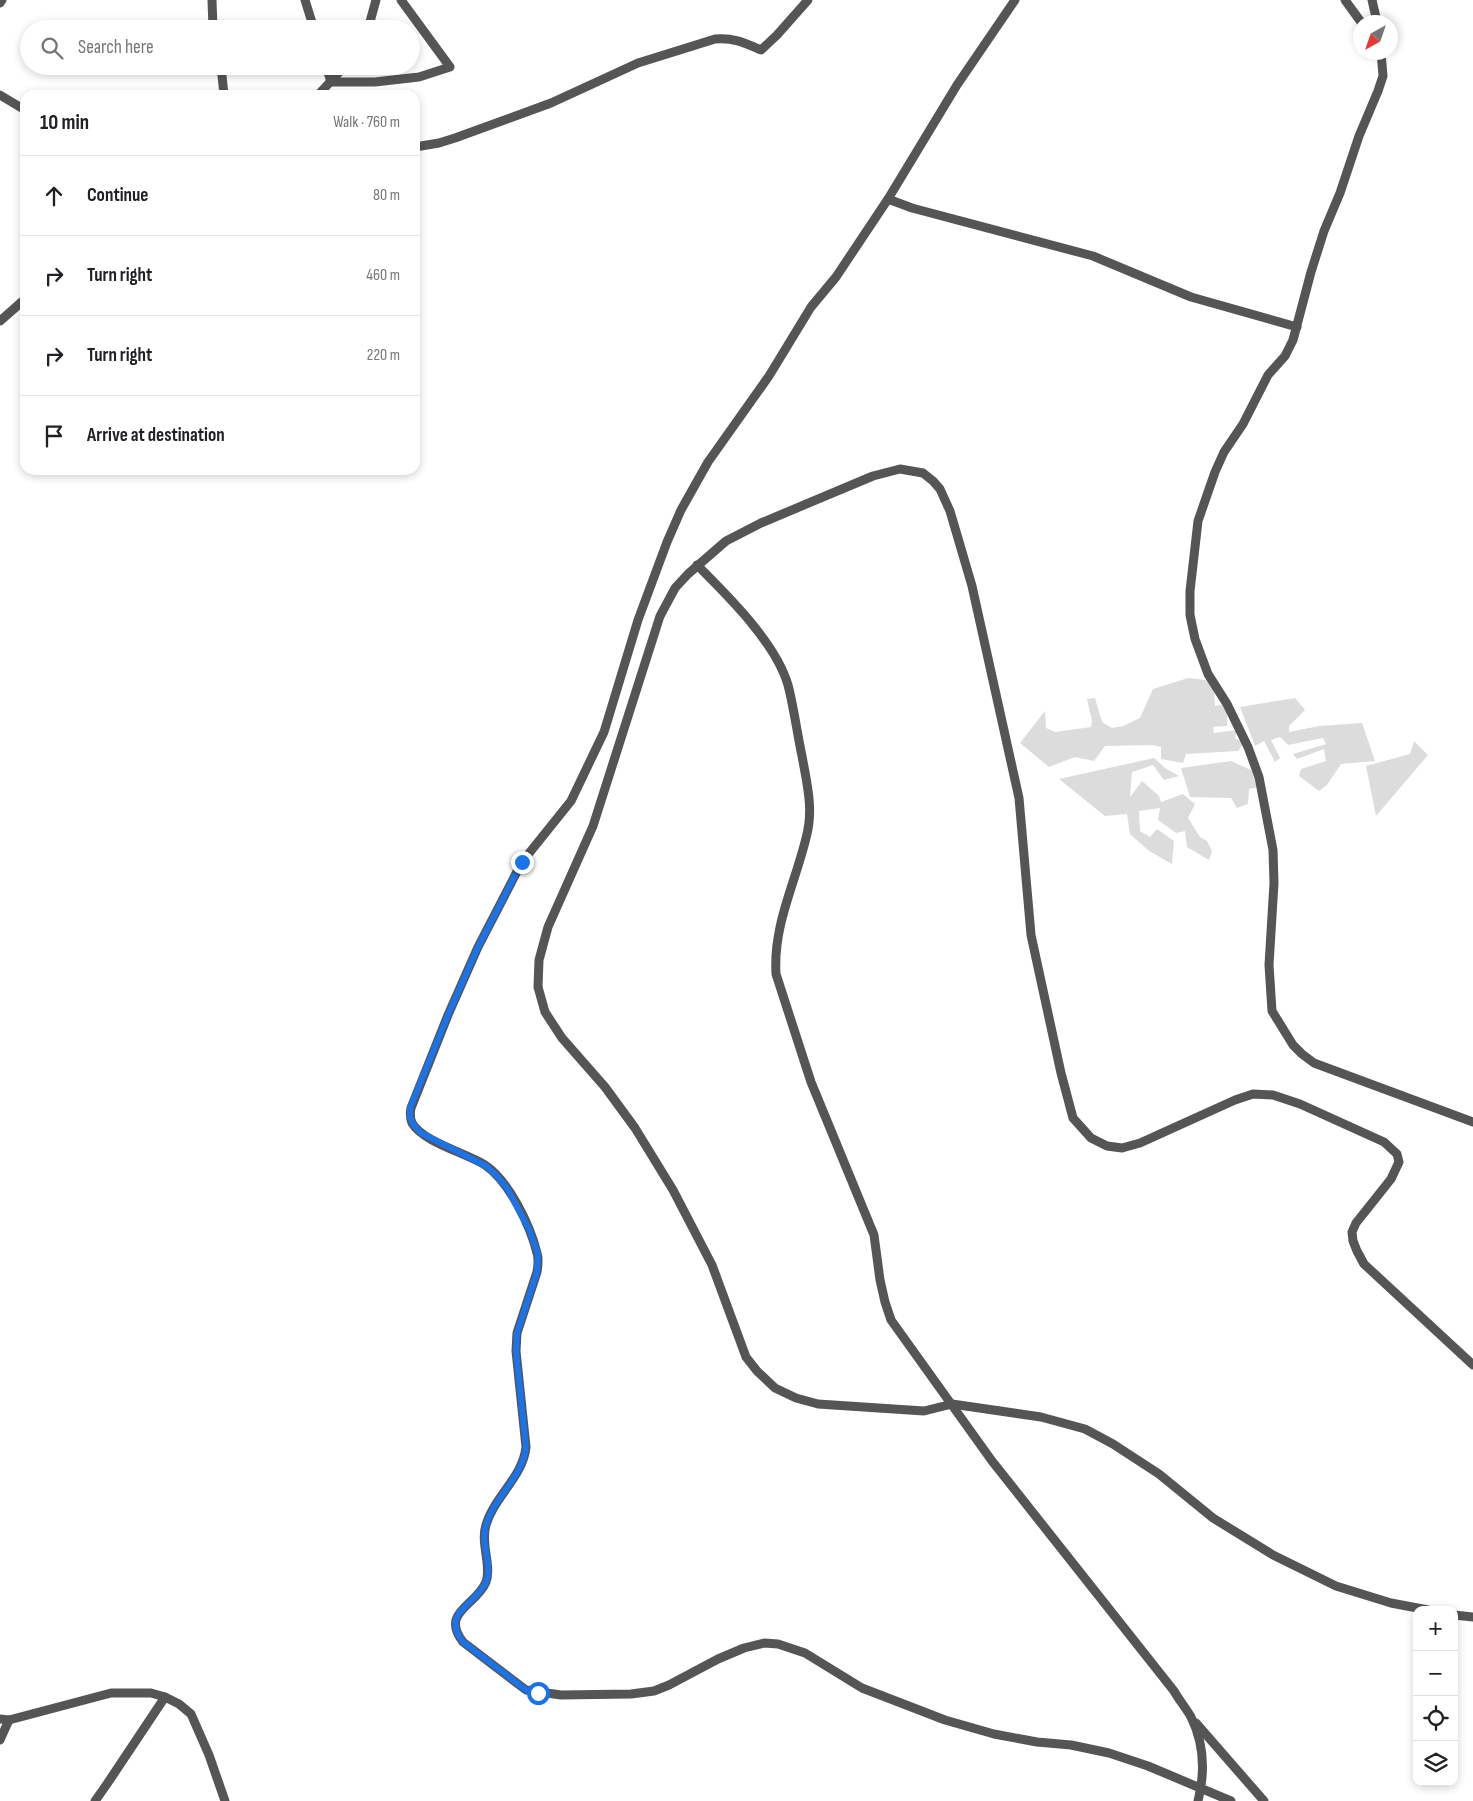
<!DOCTYPE html>
<html lang="en">
<head>
<meta charset="utf-8">
<style>
	body { margin:0; font-family:"Sofia Sans Condensed",sans-serif; background:#f6f6f6; color:#202124 }
	.controls { position:absolute; right:15px; bottom:15px; display:grid; overflow:hidden; border-radius:10px; box-shadow:0 2px 8px #0003 }
	.controls button { width:45px; height:45px; display:grid; place-items:center; padding:0; border:0; border-bottom:1px solid #e0e0e0; background:#fff; color:#202124; font:25px sans-serif }
	.compass { position:absolute; left:1353px; top:15px; width:45px; height:45px; border-radius:50%; background:#fff; box-shadow:0 2px 8px #0003; rotate:220deg }
	.stop { position:absolute; width:15px; height:15px; margin:-11px; border:4px solid #1a73e8; border-radius:50%; background:#fff }
	.stop.end { background:#1a73e8; border-color:#fff; box-shadow:0 1px 5px #0008 }
	.list { margin:0; padding:0; list-style:none }
	h2 { display:flex; justify-content:space-between; align-items:center; height:65px; margin:0; padding:0 20px; font-size:21px }
	h2 small { font-size:16px; font-weight:400; color:#757577 }
	.list li { display:grid; grid-template-columns:32px 1fr auto; gap:15px; align-items:center; box-sizing:border-box; height:80px; padding:0 20px; border-top:1px solid #e0e0e0 }
	.list b { display:block; font-size:19px; white-space:nowrap }
	.list em { font-size:16px; font-style:normal; color:#757577 }
	.icon { flex:none; width:28px; height:28px; fill:none; stroke:currentColor; stroke-width:2; stroke-linecap:round; stroke-linejoin:round }
	.map { position:relative; flex:none; width:1473px; height:1801px; overflow:hidden }
	.search { position:absolute; background:#fff; box-shadow:0 2px 8px #0003; left:20px; top:20px; width:400px; height:55px; display:flex; align-items:center; gap:12px; box-sizing:border-box; padding:0 18px; border-radius:28px; color:#757577; font-size:19px }
	.panel { position:absolute; background:#fff; box-shadow:0 2px 8px #0003; left:20px; top:90px; width:400px; height:385px; border-radius:15px }
	.map>svg:first-child { display:block }
	.green { fill:#dcdcdc }
	.lines { fill:none; stroke-linecap:round; stroke-linejoin:round }
	.minor { stroke:#555; stroke-width:9 }
	.route { stroke:#1a73e8; stroke-width:6 }
</style>
</head>
<body>
<div class="map">
<svg width="1473" height="1801" viewBox="0 0 1473 1801">
	<rect width="100%" height="100%" fill="#fff"/>
	<g class="green">
		<path d="M1188,678L1206,680L1214,687L1215,706L1225,704L1227,711V726L1213,727L1214,733L1237,730L1235,738L1244,743L1238,751L1186,754L1183,763L1161,759V747L1152,745L1105,746L1094,761L1075,757L1049,767L1020,743L1045,711L1046,728L1055,732L1091,727L1092,721L1087,699L1095,698L1102,722L1112,728L1123,726L1140,718L1153,689Z"/>
		<path d="M1295,698L1305,710L1289,726V732L1319,726L1362,723L1375,761L1341,764L1327,785L1319,791L1299,776L1301,769L1326,761L1324,749L1297,759L1293,754L1326,744L1323,738L1288,745L1280,737L1271,740L1280,758L1275,762L1264,741L1255,746L1240,707Z"/>
		<path d="M1414,741L1428,755L1376,816L1366,766L1410,754Z"/>
		<path d="M1154,758L1165,768L1179,776L1164,780L1153,765L1132,772L1130,797L1142,781L1159,796L1161,802L1183,794L1195,804L1188,818L1200,837L1207,841L1212,851L1209,860L1187,847L1185,831L1176,833L1158,820L1160,808L1139,811L1140,831L1150,837L1157,829L1174,841L1172,864L1149,851L1130,834L1127,814L1105,816L1059,779Z"/>
		<path d="M1231,761L1253,771L1258,787L1249,789L1248,804L1237,808L1231,798L1190,797L1181,768Z"/>
	</g>
	<g class="lines">
		<g class="minor">
			<path d="M212,0L213,29"/>
			<path d="M305,0L314,29"/>
			<path d="M1015,0L957,85L888,199L836,277L811,307L769,376L708,462L681,510L667,542L638,620L604,732L571,801L522,862L478,947L448,1015L411,1108C410,1113 410,1118 412,1123C423,1142 466,1153 485,1165C509,1181 530,1225 537,1253C539,1259 538,1266 537,1272L517,1333L516,1351L526,1447C523,1477 494,1497 486,1525C480,1543 492,1566 486,1582C476,1606 440,1612 463,1642L526,1690L561,1695L631,1694L654,1691L669,1685L718,1659L744,1648L764,1643L778,1644L805,1653L862,1688L945,1720L994,1734L1037,1742L1071,1745L1109,1753L1148,1766L1231,1801"/>
			<path d="M1345,0L1361,22"/>
			<path d="M1372,0L1377,22"/>
			<path d="M0,3L2,0"/>
			<path d="M368,29L376,0"/>
			<path d="M1381,52L1383,76L1378,91L1359,136L1340,193L1324,231L1311,272L1293,340L1285,356L1268,375L1243,424L1224,452L1215,472L1198,521L1190,591V615L1195,639L1208,674L1227,704L1248,747L1259,777L1273,850L1274,883L1269,965L1272,1011L1293,1045L1302,1054L1314,1063L1473,1122"/>
			<path d="M221,66L224,95"/>
			<path d="M326,66L331,82H375L419,77L450,67L401,0"/>
			<path d="M0,95L25,110"/>
			<path d="M318,95L345,66"/>
			<path d="M415,147L439,143L455,138L551,103L638,63L715,39C732,37 745,43 761,50L777,35L808,0"/>
			<path d="M888,199L912,208L1093,256L1191,297L1297,327"/>
			<path d="M0,321L25,299"/>
			<path d="M697,565C728,596 776,643 788,685C794,708 797,733 802,756C807,784 814,810 806,838C795,884 773,925 776,974L811,1082L874,1235L880,1280L885,1302L891,1320L992,1461L1174,1691C1179,1700 1186,1708 1191,1717C1204,1743 1205,1773 1198,1801"/>
			<path d="M1428,1610L1391,1603L1336,1586L1273,1555L1213,1518L1159,1474L1113,1444L1085,1429L1041,1417L952,1404L924,1411L818,1404L796,1398L775,1388L757,1371L746,1357L712,1265L673,1190L635,1128L605,1087L562,1038L545,1012L538,987L539,960L548,927L593,826L660,616L675,588L688,574L726,541L761,523L873,476L900,469L923,473L933,481L940,489L950,511L972,586L1019,798L1031,935L1061,1073L1073,1118L1091,1138L1107,1146L1122,1148L1140,1143L1235,1100L1253,1094L1273,1095L1300,1104L1384,1142L1397,1154L1399,1162L1391,1179L1356,1223L1352,1232L1353,1241L1357,1251L1364,1264L1473,1365"/>
			<path d="M1454,1615L1473,1617"/>
			<path d="M0,1719L9,1720L111,1693H151L165,1697L179,1704L191,1714L209,1755L225,1801"/>
			<path d="M1196,1723L1264,1801"/>
			<path d="M0,1740L9,1720"/>
			<path d="M95,1801L107,1784L165,1697"/>
		</g>
	</g>
	<g class="lines">
		<path class="route" d="M522,862L478,947L448,1015L410,1108V1117L413,1124L421,1133L486,1166L496,1175L507,1188L529,1229L538,1254L537,1272L517,1333L516,1351L526,1447C523,1477 494,1497 486,1525C480,1543 493,1565 486,1582C475,1606 440,1612 463,1642L526,1690L538,1693"/>
	</g>
</svg>
<div class="controls">
<button>+</button>
<button>−</button>
<button><svg class="icon" aria-label="locate" viewBox="0 0 24 24"><circle cx="12" cy="12" r="6"/><path d="M12 2v4M12 18v4M2 12h4M18 12h4"/></svg></button>
<button><svg class="icon" aria-label="layers" viewBox="0 0 24 24"><path d="M12 4l9 5-9 5-9-5zM3 14l9 5 9-5"/></svg></button>
</div>
<svg class="compass" viewBox="-18 -18 36 36"><path d="M0-13l5 13h-10z" fill="#e53935"/><path d="M0 13l5-13h-10z" fill="#757577"/></svg>
<div class="stop" style="left:538px;top:1693px"></div>
<div class="stop end" style="left:522px;top:862px"></div>
<div class="search"><svg class="icon" aria-label="search" viewBox="0 0 24 24"><circle cx="10" cy="10" r="6"/><path d="M15 15l6 6"/></svg>Search here</div>
<section class="panel">
<h2>10 min<small>Walk · 760 m</small></h2>
<ul class="list">
<li><svg class="icon" aria-label="ahead" viewBox="0 0 24 24"><path d="M12 20V5M6 11l6-6 6 6"/></svg><div><b>Continue</b></div><em>80 m</em></li>
<li><svg class="icon" aria-label="right" viewBox="0 0 24 24"><path d="M7 20v-9h11M14 6l5 5-5 5"/></svg><div><b>Turn right</b></div><em>460 m</em></li>
<li><svg class="icon" aria-label="right" viewBox="0 0 24 24"><path d="M7 20v-9h11M14 6l5 5-5 5"/></svg><div><b>Turn right</b></div><em>220 m</em></li>
<li><svg class="icon" aria-label="arrive" viewBox="0 0 24 24"><path d="M6 21V4h12l-3 4 3 4H6"/></svg><div><b>Arrive at destination</b></div></li>
</ul>
</section>
</div>
</body>
</html>
